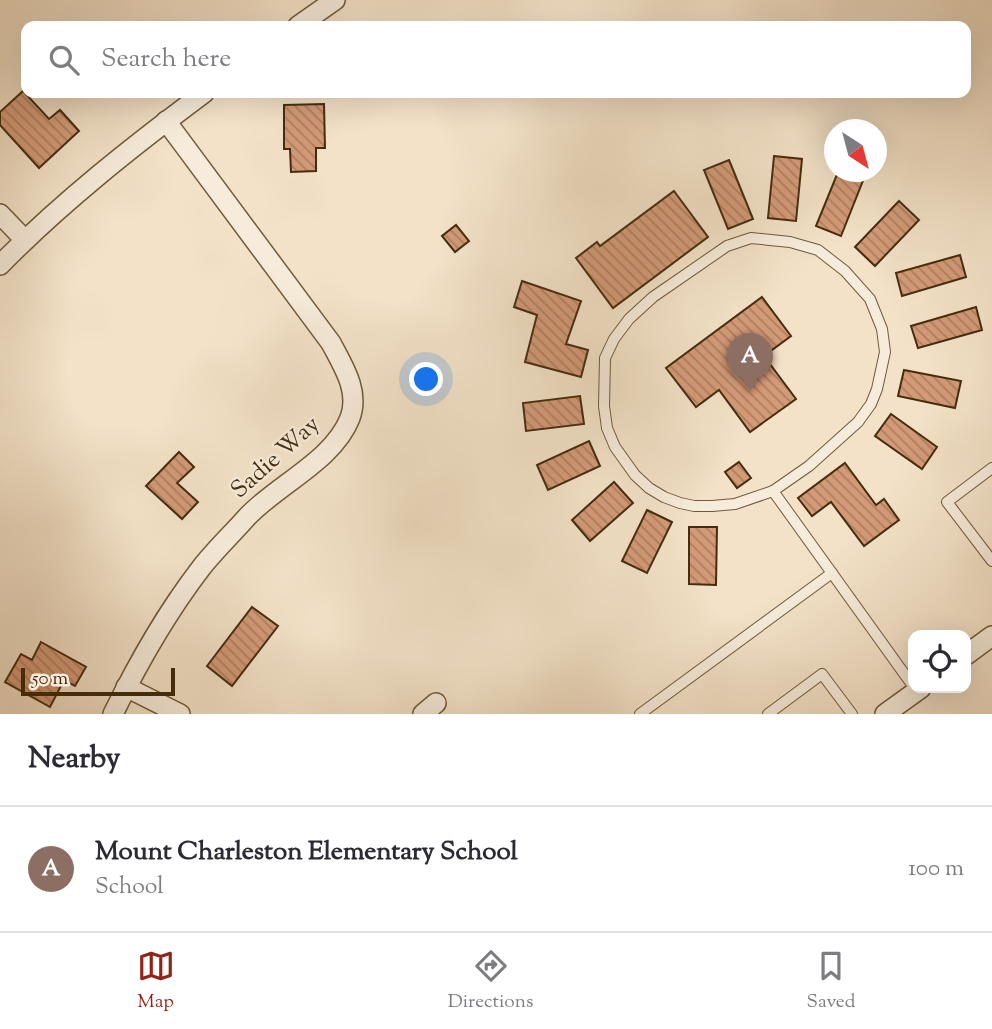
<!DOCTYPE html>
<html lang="en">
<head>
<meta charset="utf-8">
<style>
	body { margin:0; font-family:"Sorts Mill Goudy",serif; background:#f2f2f3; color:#2b2b33 }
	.controls { position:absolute; right:21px; bottom:21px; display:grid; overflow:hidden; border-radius:14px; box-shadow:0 7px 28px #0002 }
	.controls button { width:63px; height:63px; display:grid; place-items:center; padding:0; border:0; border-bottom:2px solid #e1e1e2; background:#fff; color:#2b2b33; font:35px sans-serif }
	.compass { position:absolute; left:824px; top:119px; width:63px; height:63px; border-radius:50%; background:#fff; box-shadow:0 7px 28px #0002; rotate:144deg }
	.scale { position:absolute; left:21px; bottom:18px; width:154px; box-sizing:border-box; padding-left:7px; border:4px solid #452d0c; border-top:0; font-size:19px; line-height:24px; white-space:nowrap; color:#452d0c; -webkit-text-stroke:5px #f7ecdb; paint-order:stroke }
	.you { position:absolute; left:427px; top:380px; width:24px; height:24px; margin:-18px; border:5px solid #fff; border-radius:50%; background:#1a73e8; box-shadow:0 0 0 10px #1a73e833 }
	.badge { display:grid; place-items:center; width:46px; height:46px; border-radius:50%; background:#8f2418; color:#fff; font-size:23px; font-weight:700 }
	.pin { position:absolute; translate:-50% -58px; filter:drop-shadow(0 2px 4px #0008) }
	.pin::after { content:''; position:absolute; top:37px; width:24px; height:21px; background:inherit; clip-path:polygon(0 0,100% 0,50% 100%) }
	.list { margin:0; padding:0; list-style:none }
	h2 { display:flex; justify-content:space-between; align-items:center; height:91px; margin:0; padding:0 28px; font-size:30px }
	h2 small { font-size:23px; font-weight:400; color:#7c7c81 }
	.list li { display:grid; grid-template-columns:46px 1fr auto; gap:21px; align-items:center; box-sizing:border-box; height:126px; padding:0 28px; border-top:2px solid #e1e1e2 }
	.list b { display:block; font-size:26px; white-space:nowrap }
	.list p { margin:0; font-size:23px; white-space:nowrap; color:#7c7c81 }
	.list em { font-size:23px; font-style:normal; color:#7c7c81 }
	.icon { flex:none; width:38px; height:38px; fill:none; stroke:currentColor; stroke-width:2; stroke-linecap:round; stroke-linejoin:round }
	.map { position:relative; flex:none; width:992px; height:714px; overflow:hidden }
	.search { position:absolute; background:#fff; box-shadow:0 7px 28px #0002; left:21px; right:21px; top:21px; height:77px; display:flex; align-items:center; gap:18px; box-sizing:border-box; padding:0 24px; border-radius:14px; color:#7c7c81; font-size:26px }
	.sheet { height:217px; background:#fff }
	nav { display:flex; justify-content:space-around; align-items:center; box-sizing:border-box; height:98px; border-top:2px solid #e1e1e2; background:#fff; font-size:19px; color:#7c7c81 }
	nav a { display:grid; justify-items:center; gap:4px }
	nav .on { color:#8f2418 }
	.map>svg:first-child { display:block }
	.building { fill:url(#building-back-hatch); stroke:#452d0c; stroke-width:2 }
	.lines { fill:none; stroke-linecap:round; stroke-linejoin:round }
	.service-casing { stroke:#705a3b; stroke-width:12 }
	.minor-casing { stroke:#705a3b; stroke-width:22 }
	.service { stroke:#f7ecdb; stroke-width:10 }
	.minor { stroke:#f7ecdb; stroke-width:19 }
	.labels { text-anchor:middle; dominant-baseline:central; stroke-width:5; stroke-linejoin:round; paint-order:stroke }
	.street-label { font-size:24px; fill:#452d0c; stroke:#f7ecdb }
</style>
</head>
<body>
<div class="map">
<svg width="992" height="714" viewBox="0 0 992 714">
	<defs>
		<pattern id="building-back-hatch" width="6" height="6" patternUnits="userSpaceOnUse" patternTransform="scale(1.75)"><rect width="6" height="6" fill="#d49a78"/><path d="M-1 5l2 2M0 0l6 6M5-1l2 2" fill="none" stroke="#ae7e61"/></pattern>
	</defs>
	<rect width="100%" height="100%" fill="#f3e2c8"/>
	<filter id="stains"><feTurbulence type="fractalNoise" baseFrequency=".00286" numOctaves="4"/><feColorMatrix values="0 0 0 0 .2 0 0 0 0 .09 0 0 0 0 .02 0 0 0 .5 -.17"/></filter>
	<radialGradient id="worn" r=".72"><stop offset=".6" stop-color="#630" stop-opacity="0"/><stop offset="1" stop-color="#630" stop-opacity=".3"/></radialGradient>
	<g class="building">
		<path d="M23,91L49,119L60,110L79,131L39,168L0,125V112Z"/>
		<path d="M324,104L325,148H316V171L291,172L290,149H284V105Z"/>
		<path d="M774,156L802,159L796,221L768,218Z"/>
		<path d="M729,160L753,219L728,229L704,170Z"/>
		<path d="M838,172H847L864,178L841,236L816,226Z"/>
		<path d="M674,191L708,237L613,308L576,258L597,242L600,246Z"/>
		<path d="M899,201L919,220L875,266L855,247Z"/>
		<path d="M456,225L469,241L455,252L442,236Z"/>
		<path d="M960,255L966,277L902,296L896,273Z"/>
		<path d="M522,281L581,301L566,344L588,350L581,377L525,362L537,315L514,307Z"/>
		<path d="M762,297L791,336L764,356L796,399L750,432L719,390L696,407L666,368Z"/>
		<path d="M976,307L982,330L918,348L911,326Z"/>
		<path d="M904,370L961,381L955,408L898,396Z"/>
		<path d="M580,396L584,424L526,431L523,403Z"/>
		<path d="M891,414L937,447L922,469L875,436Z"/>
		<path d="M589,441L600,466L548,490L537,465Z"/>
		<path d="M179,452L194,467L177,483L198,502L182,519L146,486Z"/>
		<path d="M739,462L751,478L737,488L725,472Z"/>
		<path d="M845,463L876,505L884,499L899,520L864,546L831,502L812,516L798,498Z"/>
		<path d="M614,482L633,503L590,541L572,520Z"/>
		<path d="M647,510L672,522L647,573L622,561Z"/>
		<path d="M689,527H717L716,585L689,584Z"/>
		<path d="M252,607L278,626L232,686L207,666Z"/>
		<path d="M41,642L86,667L75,686L64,680L50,707L5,682L21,654L32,660Z"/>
	</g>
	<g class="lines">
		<defs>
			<g id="service">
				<path d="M751,238L790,242L818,250L845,271L870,299L882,329L885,352L877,389L871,404L858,422L809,466L773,491L735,504L712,506H694L680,503L664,497L649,488L635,475L615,447L607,428L604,406L605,358L614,339L629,319L653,297L727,246Z"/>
				<path d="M992,468L947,502L992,561"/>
				<path d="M773,491L913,686"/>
				<path d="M640,714L832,573"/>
				<path d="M768,714L822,674L852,714"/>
			</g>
			<g id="minor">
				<path d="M298,26L335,0"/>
				<path d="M0,214L25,240"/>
				<path d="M0,265C62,202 133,146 204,93"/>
				<path d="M966,655L992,636"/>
				<path d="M126,687L180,714"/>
				<path d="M113,714C139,661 165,615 201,568C215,550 232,534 247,517C278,484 333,461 350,418C360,391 343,366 331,343L166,121"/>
				<path d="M423,714L436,703"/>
				<path d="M885,714L921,688"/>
			</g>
		</defs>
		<use href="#service" class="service-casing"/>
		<use href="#minor" class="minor-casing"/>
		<use href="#service" class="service"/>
		<use href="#minor" class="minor"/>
	</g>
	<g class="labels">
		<g class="street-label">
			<text transform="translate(276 458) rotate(-42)">Sadie Way</text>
		</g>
	</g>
	<rect width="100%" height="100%" filter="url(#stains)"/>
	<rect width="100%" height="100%" fill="url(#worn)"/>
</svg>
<div class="controls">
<button><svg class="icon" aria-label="locate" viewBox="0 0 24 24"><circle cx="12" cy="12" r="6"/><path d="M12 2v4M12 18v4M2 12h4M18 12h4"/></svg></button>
</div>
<svg class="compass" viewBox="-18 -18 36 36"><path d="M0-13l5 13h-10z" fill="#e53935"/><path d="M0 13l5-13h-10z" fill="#7c7c81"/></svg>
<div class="scale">50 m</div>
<div class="you"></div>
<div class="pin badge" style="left:750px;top:391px;background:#8d6e63">A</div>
<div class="search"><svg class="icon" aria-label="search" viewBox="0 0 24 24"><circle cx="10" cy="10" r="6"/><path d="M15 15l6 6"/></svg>Search here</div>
</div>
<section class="sheet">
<h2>Nearby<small></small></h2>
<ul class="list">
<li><span class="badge" style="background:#8d6e63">A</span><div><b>Mount Charleston Elementary School</b><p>School</p></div><em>100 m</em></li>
</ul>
</section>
<nav>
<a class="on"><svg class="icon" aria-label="map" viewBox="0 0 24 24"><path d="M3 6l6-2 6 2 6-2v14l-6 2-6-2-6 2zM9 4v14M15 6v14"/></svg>Map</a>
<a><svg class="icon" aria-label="directions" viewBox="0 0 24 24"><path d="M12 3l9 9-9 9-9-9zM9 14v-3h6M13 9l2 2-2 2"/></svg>Directions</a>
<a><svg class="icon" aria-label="saved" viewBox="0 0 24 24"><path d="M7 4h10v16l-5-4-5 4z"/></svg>Saved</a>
</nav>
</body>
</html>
